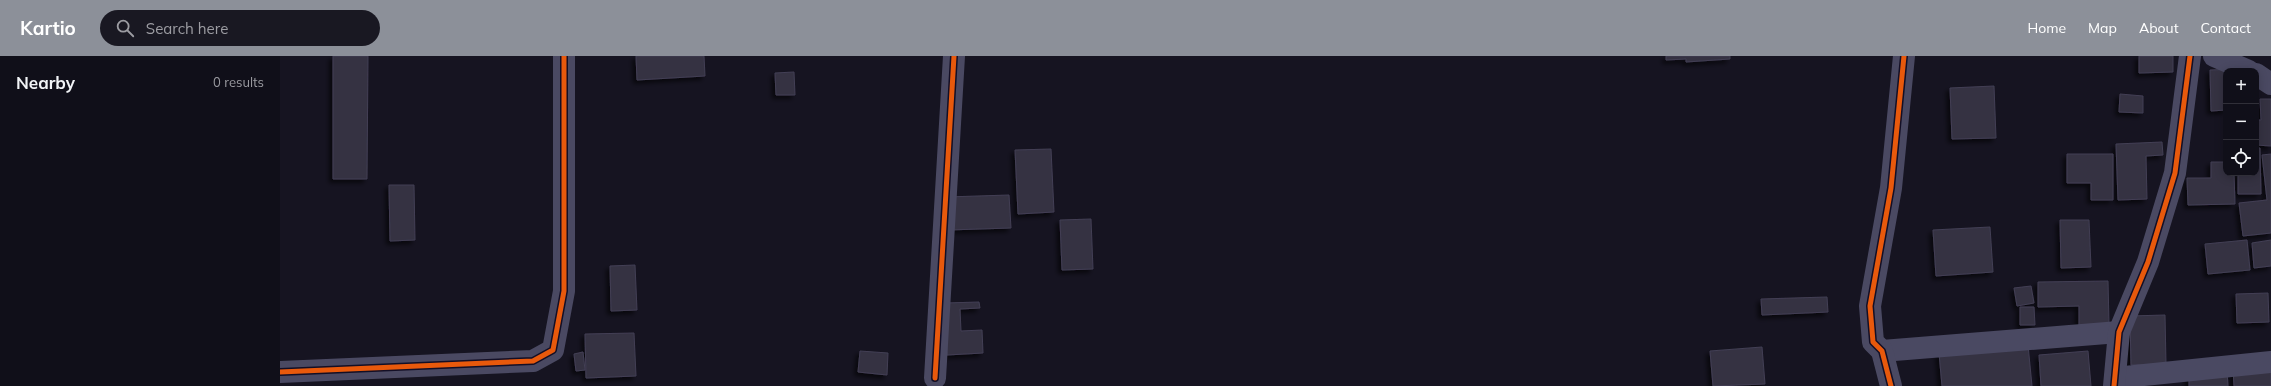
<!DOCTYPE html>
<html lang="en">
<head>
<meta charset="utf-8">
<style>
	body { margin:0; font-family:Mulish,sans-serif; background:#191822; color:#f1f3f6 }
	.controls { position:absolute; right:12px; top:12px; display:grid; overflow:hidden; border-radius:8px; box-shadow:0 2px 10px #0003 }
	.controls button { width:36px; height:36px; display:grid; place-items:center; padding:0; border:0; border-bottom:1px solid #302f38; background:#100f19; color:#f1f3f6; font:20px sans-serif }
	.list { margin:0; padding:0; list-style:none }
	h2 { display:flex; justify-content:space-between; align-items:center; height:52px; margin:0; padding:0 16px; font-size:17px }
	h2 small { font-size:13px; font-weight:400; color:#9c9ca2 }
	.icon { flex:none; width:22px; height:22px; fill:none; stroke:currentColor; stroke-width:2; stroke-linecap:round; stroke-linejoin:round }
	.map { position:relative; flex:none; width:1991px; height:330px; overflow:hidden }
	header { display:flex; align-items:center; gap:24px; box-sizing:border-box; height:56px; padding:0 20px; background:#8c9099; color:#fff }
	header strong { font-size:19px }
	nav { display:flex; gap:22px; margin-inline-start:auto; font-size:14px }
	.search { width:280px; height:36px; background:#191822; display:flex; align-items:center; gap:10px; box-sizing:border-box; padding:0 14px; border-radius:22px; color:#9c9ca2; font-size:15px }
	main { display:flex }
	aside { flex:1; background:#100f19 }
	.map>svg:first-child { display:block }
	.building { fill:#343243; stroke:#433f54; filter:url(#shadow) }
	.lines { fill:none; stroke-linecap:round; stroke-linejoin:round }
	.minor { stroke:#4a4962; stroke-width:22 }
	.cycleway-casing { stroke:#130f26; stroke-width:8 }
	.cycleway { stroke:#e8590c; stroke-width:5 }
</style>
</head>
<body>
<header>
<strong>Kartio</strong>
<div class="search"><svg class="icon" aria-label="search" viewBox="0 0 24 24"><circle cx="10" cy="10" r="6"/><path d="M15 15l6 6"/></svg>Search here</div>
<nav><a>Home</a><a>Map</a><a>About</a><a>Contact</a></nav>
</header>
<main>
<aside>
<h2>Nearby<small>0 results</small></h2>
<ul class="list">
</ul>
</aside>
<div class="map">
<svg width="1991" height="330" viewBox="0 0 1991 330">
	<defs>
		<filter id="shadow"><feDropShadow dx="-3.5" dy="3.5" stdDeviation="2" flood-color="#0009"/></filter>
	</defs>
	<rect width="100%" height="100%" fill="#161421"/>
	<g class="building">
		<path d="M53,0H88L87,123H53Z"/>
		<path d="M356,0H424L425,20L357,24Z"/>
		<path d="M1386,0H1450V3L1406,6V3L1386,4Z"/>
		<path d="M1859,0H1893V16L1859,17Z"/>
		<path d="M1957,13L1946,15V54L1931,55L1930,14Z"/>
		<path d="M514,16L515,39H496L495,17Z"/>
		<path d="M1714,30L1716,82L1672,83L1670,32Z"/>
		<path d="M1840,38L1863,40V57L1839,56Z"/>
		<path d="M1980,43H1991V90L1976,89V64H1981Z"/>
		<path d="M1882,86L1883,99L1866,100L1867,143L1838,144L1836,88Z"/>
		<path d="M1976,92H1980L1981,138H1958V117H1976Z"/>
		<path d="M771,93L774,156L738,158L735,94Z"/>
		<path d="M1787,98H1833V144H1811V127H1787Z"/>
		<path d="M1991,98V177L1963,180L1959,147L1987,144L1982,99Z"/>
		<path d="M1931,106H1946V117H1954L1955,148L1908,149L1907,122H1931Z"/>
		<path d="M109,129H134L135,184L110,185Z"/>
		<path d="M729,139L731,172L668,174L666,141Z"/>
		<path d="M811,163L813,213L782,214L780,164Z"/>
		<path d="M1780,164H1809L1811,211L1781,212Z"/>
		<path d="M1710,171L1713,216L1656,220L1653,174Z"/>
		<path d="M1967,184L1970,214L1928,218L1925,188Z"/>
		<path d="M1991,184V210L1974,212L1972,187Z"/>
		<path d="M355,209L357,254L331,255L330,210Z"/>
		<path d="M1828,225L1829,268L1799,269V250L1758,251V226Z"/>
		<path d="M1751,230L1754,247L1737,250L1734,232Z"/>
		<path d="M1988,237L1989,266L1957,267L1956,238Z"/>
		<path d="M1547,241L1548,256L1482,259L1481,243Z"/>
		<path d="M699,246L700,252L680,253L681,275L702,274L703,297L667,299L665,247Z"/>
		<path d="M1740,251H1754L1755,269H1740Z"/>
		<path d="M1885,259L1886,308L1851,309L1850,260Z"/>
		<path d="M354,277L356,320L306,322L305,278Z"/>
		<path d="M1748,289L1752,330H1662L1659,297Z"/>
		<path d="M1482,291L1485,328L1433,330L1430,295Z"/>
		<path d="M580,295L608,297L607,319L578,316Z"/>
		<path d="M1808,295L1811,330H1761L1759,299Z"/>
		<path d="M303,296L305,314L296,315L294,298Z"/>
		<path d="M1991,311V330H1954L1953,313Z"/>
		<path d="M1947,315L1948,330H1909V317Z"/>
	</g>
	<g class="lines">
		<g class="minor">
			<path d="M1934,0L1969,15"/>
			<path d="M1976,18L1991,28"/>
			<path d="M1602,295L1839,276"/>
			<path d="M0,316L253,305L273,294L284,235V0"/>
			<path d="M655,322L674,0"/>
			<path d="M1835,322L1991,306"/>
			<path d="M1611,330L1602,295L1593,286L1590,250L1611,132L1624,0"/>
			<path d="M1834,330L1839,276L1868,206L1895,117L1910,0"/>
		</g>
		<defs>
			<g id="cycleway">
				<path d="M0,316L253,305L273,294L284,235V0"/>
				<path d="M655,322L674,0"/>
				<path d="M1611,330L1602,295L1593,286L1590,250L1611,132L1624,0"/>
				<path d="M1834,330L1839,276L1868,206L1895,117L1910,0"/>
			</g>
		</defs>
		<use href="#cycleway" class="cycleway-casing"/>
		<use href="#cycleway" class="cycleway"/>
	</g>
</svg>
<div class="controls">
<button>+</button>
<button>−</button>
<button><svg class="icon" aria-label="locate" viewBox="0 0 24 24"><circle cx="12" cy="12" r="6"/><path d="M12 2v4M12 18v4M2 12h4M18 12h4"/></svg></button>
</div>
</div>
</main>
</body>
</html>
